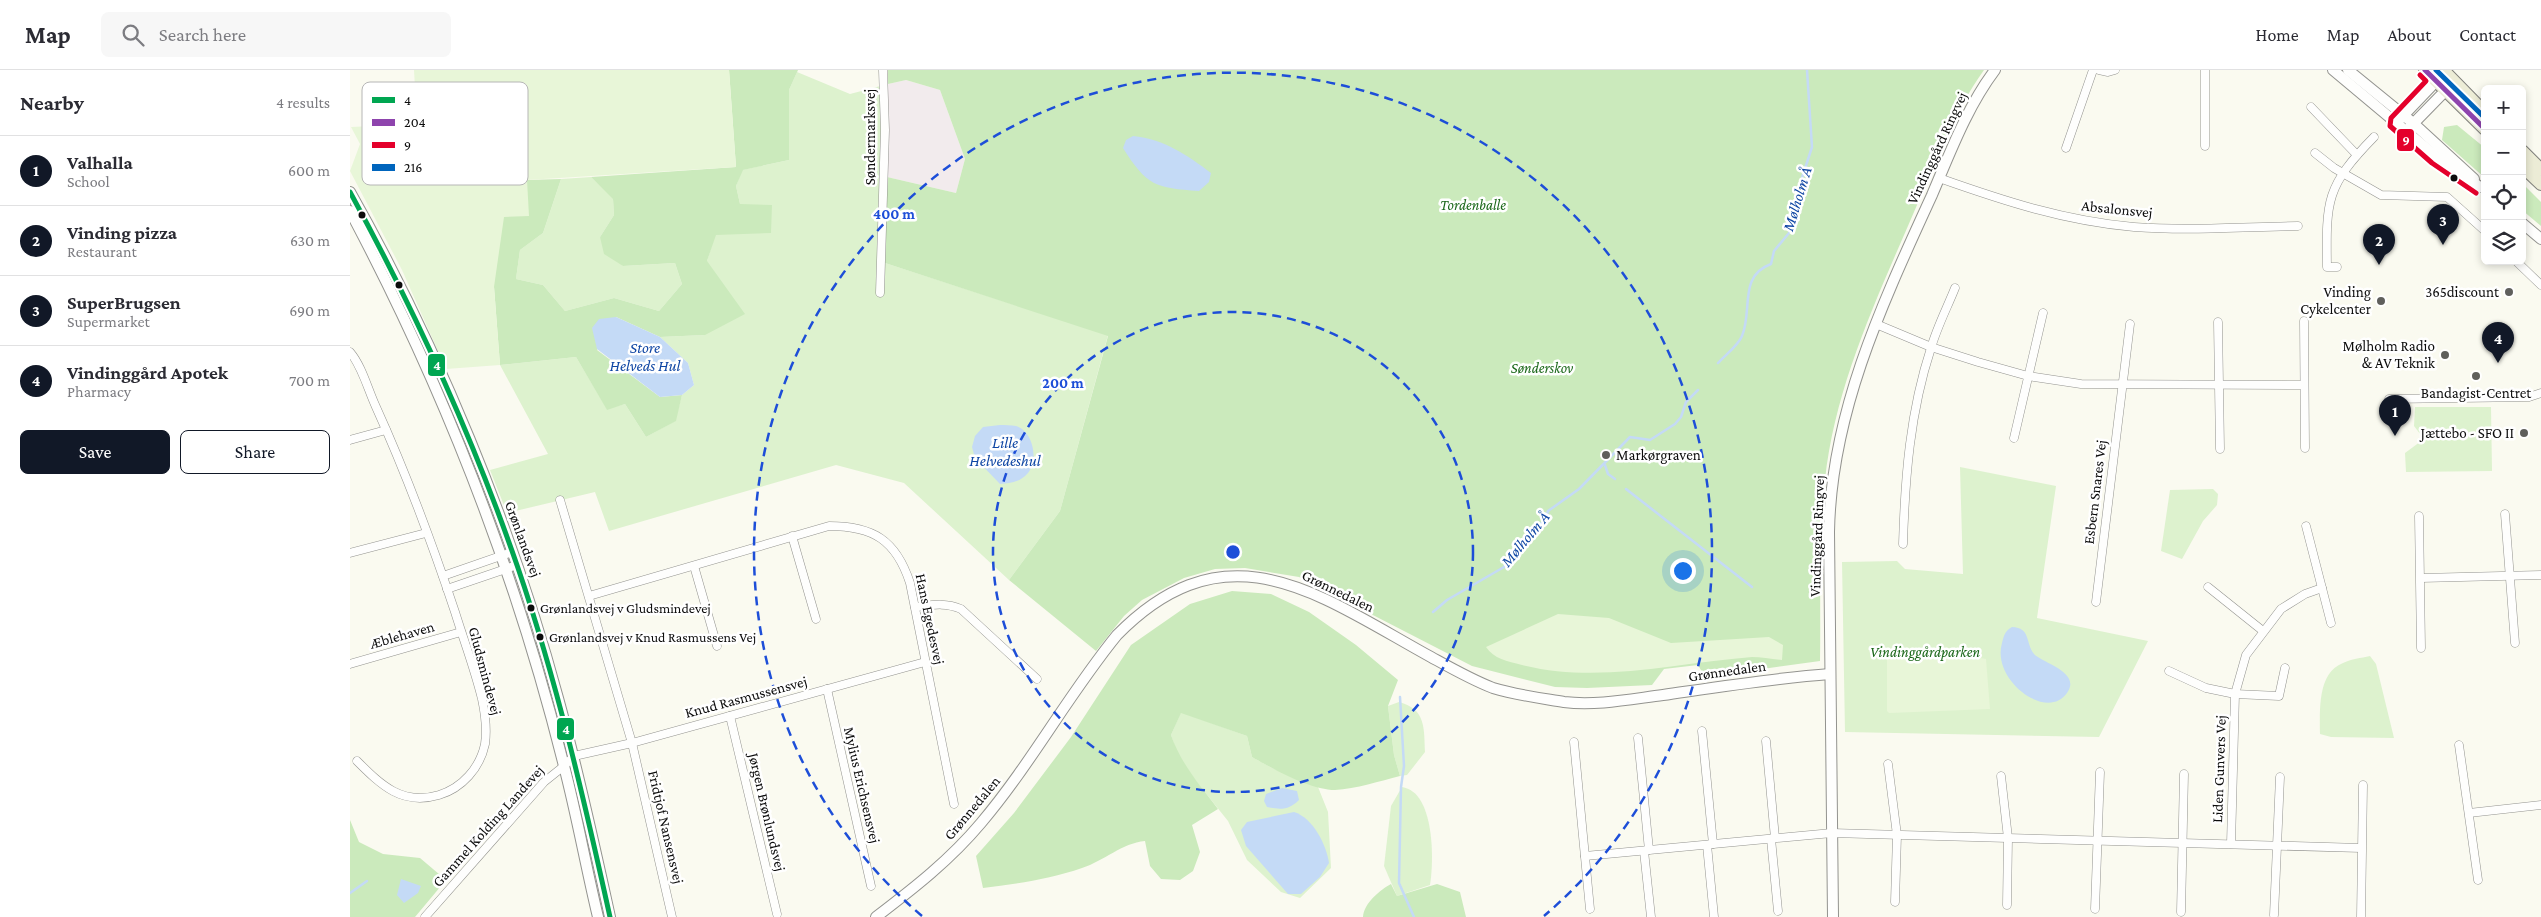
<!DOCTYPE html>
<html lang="en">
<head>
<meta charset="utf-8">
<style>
	body { margin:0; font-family:"Crimson Pro",serif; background:#f7f7f7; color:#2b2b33 }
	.controls { position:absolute; right:15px; top:15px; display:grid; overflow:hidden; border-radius:8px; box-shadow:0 2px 8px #0003 }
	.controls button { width:45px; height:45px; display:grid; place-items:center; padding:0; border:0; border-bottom:1px solid #e1e1e2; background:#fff; color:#2b2b33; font:25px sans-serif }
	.you { position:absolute; left:1332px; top:500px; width:18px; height:18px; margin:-12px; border:4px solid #fff; border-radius:50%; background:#1a73e8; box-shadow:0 0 0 8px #1a73e833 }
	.badge { display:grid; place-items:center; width:32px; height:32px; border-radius:50%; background:#111827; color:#fff; font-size:16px; font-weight:700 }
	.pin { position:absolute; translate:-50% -41px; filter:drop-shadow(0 1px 2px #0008) }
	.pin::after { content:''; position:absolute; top:26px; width:18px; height:15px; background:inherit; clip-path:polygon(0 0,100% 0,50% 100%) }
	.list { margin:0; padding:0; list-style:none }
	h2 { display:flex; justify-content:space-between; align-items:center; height:65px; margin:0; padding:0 20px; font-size:21px }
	h2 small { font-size:16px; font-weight:400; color:#7c7c81 }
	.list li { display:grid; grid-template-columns:32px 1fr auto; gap:15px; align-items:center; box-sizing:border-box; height:70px; padding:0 20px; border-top:1px solid #e1e1e2 }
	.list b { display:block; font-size:19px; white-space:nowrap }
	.list p { margin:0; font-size:16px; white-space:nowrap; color:#7c7c81 }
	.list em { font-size:16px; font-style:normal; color:#7c7c81 }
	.actions { display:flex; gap:10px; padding:15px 20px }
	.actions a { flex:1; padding:11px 0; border:1px solid #111827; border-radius:8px; text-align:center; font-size:18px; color:#111827 }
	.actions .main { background:#111827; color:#fff }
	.icon { flex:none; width:28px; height:28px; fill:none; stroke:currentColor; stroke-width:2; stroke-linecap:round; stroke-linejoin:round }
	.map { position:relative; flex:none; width:2191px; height:847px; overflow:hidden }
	header { display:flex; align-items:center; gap:30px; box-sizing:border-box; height:70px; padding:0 25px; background:#fff; border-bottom:1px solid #e1e1e2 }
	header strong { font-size:24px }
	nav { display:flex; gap:28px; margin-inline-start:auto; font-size:18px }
	.search { width:350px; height:45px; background:#f7f7f7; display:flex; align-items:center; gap:12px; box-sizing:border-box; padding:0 18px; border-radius:8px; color:#7c7c81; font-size:19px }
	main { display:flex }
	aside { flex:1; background:#fff }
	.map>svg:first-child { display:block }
	.industrial { fill:#f2ebed }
	.green { fill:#ddf2ce }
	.forest { fill:#cbeabc }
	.pitch { fill:#e8f6d8 }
	.water { fill:#c4daf6 }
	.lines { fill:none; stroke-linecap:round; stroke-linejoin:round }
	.stream { stroke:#c4daf6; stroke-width:2.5 }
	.minor-casing { stroke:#93938f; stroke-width:9 }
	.tertiary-casing { stroke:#93938f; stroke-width:12 }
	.primary-casing { stroke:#80807c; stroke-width:14 }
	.minor { stroke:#fefefd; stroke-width:8 }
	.tertiary { stroke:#fefefd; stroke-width:10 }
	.primary { stroke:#ececd6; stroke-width:12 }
	.bus-1-casing { stroke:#fff; stroke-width:9 }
	.bus-2-casing { stroke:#fff; stroke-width:9 }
	.bus-3-casing { stroke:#fff; stroke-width:9 }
	.bus-4-casing { stroke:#fff; stroke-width:9 }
	.bus-1 { stroke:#00a651; stroke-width:5 }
	.bus-2 { stroke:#8e44ad; stroke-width:5 }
	.bus-3 { stroke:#e4002b; stroke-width:5 }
	.bus-4 { stroke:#0065bd; stroke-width:5 }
	.ring { fill:none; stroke:#1d4ed8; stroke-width:2.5; stroke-dasharray:9 6 }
	.bus-dot { fill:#0c0c0c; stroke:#fff; stroke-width:2 }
	.poi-dot { fill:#5f5f5c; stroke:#fff; stroke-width:2 }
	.labels { text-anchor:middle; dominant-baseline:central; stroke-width:5; stroke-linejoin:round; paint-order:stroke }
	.bus-label { font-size:14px; fill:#0c0c0c; stroke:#fff; text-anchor:start }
	.street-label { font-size:15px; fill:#0c0c0c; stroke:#fff }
	.park-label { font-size:15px; font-style:italic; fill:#1a6719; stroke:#fff }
	.poi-label { font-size:15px; fill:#0c0c0c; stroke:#fff; text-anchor:end }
	.water-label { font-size:16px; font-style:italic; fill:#0f46a4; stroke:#fff }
	.key { fill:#fff; stroke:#b6b6b6; stroke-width:1 }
	.key-label { font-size:14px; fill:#0c0c0c }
	.centre { fill:#1d4ed8; stroke:#fff; stroke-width:2.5 }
	.ring-label { font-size:15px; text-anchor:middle; font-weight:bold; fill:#1d4ed8; stroke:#fff; stroke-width:5; stroke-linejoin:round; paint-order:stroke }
	.line-badge { stroke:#fff; stroke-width:2 }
	.badge-label { font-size:14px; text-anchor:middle; font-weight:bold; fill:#fff }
</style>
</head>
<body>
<header>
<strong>Map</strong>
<div class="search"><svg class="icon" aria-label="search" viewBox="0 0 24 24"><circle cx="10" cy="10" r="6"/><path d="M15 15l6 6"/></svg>Search here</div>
<nav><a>Home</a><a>Map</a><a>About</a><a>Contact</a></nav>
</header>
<main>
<aside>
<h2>Nearby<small>4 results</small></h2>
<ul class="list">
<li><span class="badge">1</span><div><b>Valhalla</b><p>School</p></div><em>600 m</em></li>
<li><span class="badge">2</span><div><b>Vinding pizza</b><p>Restaurant</p></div><em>630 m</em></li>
<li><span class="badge">3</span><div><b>SuperBrugsen</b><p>Supermarket</p></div><em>690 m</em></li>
<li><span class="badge">4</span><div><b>Vindinggård Apotek</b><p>Pharmacy</p></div><em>700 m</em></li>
</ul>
<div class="actions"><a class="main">Save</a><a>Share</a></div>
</aside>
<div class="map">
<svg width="2191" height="847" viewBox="0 0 2191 847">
	<rect width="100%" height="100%" fill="#fafaf0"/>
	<path class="industrial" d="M556,10L590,20L615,89L606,123L537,107L538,14Z"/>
	<g class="green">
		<path d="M447,2L500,24L538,14L535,193L758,265L710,441L659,510L554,413L486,395L259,461L245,422L157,443L140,400L198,384L150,295L226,287L257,339L275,334L296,367L325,351L332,325L344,315L338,293L310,267L355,265L357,191L365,165L390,134L386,116L392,100L439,90V20Z"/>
		<path d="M241,107L263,128L264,145L250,167L273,196L325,193L332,214L309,241L264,228L215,241L193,215L166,209L170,180L193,163L211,109Z"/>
		<path d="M2065,337H2141L2142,401L2056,402L2055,383L2074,369L2064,356Z"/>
		<path d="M1610,397L1706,416L1687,548L1798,571L1749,667L1495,662L1492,492L1547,491L1555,499L1613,504Z"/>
		<path d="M1863,419L1868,424L1867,435L1853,451L1832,489L1811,481L1820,420Z"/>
		<path d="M2020,586L2026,594L2044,668L1981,667L1970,664C1970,641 1967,603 1993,593C2001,589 2011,588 2020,586Z"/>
		<path d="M1049,632C1076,639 1074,658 1075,682L1057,705L1050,706L1044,685L1038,636Z"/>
		<path d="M831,642L897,666L902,687L922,698L968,717L978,742L981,798L950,828L931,822L897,790L878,751L838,701L827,683L821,665Z"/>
		<path d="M1052,717C1085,722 1084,791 1080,815L1047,826L1034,796L1041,736Z"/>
	</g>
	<g class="forest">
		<path d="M379,0H448L439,20V90L393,100L386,116L390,134L422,135L421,163L366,165L357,191L395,244L355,265L310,267L266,247L247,280L310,327L332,325L326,351L296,367L275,334L257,340L226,287L150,295L144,217L143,145L177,110L211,109L193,163L170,180L166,209L193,215L215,241L264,228L309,241L332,214L325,193L273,196L254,184L250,167L264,145L263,129L241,107L386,97Z"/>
		<path d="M538,0H1634C1603,43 1585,94 1564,142C1527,228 1485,316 1475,410C1468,469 1471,531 1470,591L1355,607L1348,595L1314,599L1302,615L1237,618L1205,617L1122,596L949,507L895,498L865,499L834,508L792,530L774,546L746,581L659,510L710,441L758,266L535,193L537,107L606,123L615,89L590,20L556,10L538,14Z"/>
		<path d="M2107,55L2135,78V108L2092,70L2094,57Z"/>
		<path d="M2172,113L2191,132V156L2172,140Z"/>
		<path d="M882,521L921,524L959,542L1006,575L1048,610L1038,636L1044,685L1050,706C1030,711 1006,719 985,720C961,720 923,699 902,687L897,666L831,643L821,665C831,694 850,715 868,739L842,755L850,782L843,801L830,810L811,809L800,796L795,771C772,773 754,791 732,798C700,809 666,814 633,818L626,786L664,743L721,667L781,575L840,534Z"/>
		<path d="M0,750L9,772L33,784L70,788L96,810L65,847H0Z"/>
		<path d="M1041,814L1047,826L1087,814L1110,822L1116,847H1013C1014,833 1030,820 1041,814Z"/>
	</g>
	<g class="pitch">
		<path d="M64,0H379L386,97L177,110L179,146L154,147L144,217L150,295L96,299L52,200L0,101L10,74L1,57L67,54Z"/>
		<path d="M1208,544L1259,548L1321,573L1419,567L1433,575L1432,590C1422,589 1411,587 1402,587C1325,593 1248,614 1172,595C1157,591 1144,589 1136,577Z"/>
		<path d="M1539,579L1599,589L1616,585L1636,589L1640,639L1539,643L1537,641V586Z"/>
	</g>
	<g class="water">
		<path d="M783,66C814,69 837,85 861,103L859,112L849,121C805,118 797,116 773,78L776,70Z"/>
		<path d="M266,247L310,267L338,293L344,315L332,325L310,327L247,279L242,258L249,249Z"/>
		<path d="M650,355C655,355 661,355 666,356C683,361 689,390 678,403C671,412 660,413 650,414L625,388L622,377L625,366L633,357Z"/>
		<path d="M1662,557C1681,558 1675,572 1684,584C1692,593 1732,602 1717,623C1697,652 1641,610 1652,573C1654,565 1655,561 1662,557Z"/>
		<path d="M932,718L947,721L949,730C939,740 931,740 917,737L914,731L916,724Z"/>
		<path d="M944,742C963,748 976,774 979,793L970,807L951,824H938L896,776L891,760L897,752Z"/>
		<path d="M51,809L71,816L68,823L54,833L47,825Z"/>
	</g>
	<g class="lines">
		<g class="stream">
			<path d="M1368,293C1375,285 1388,276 1392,266C1403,240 1388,206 1421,194L1424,181L1439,163L1447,123L1462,77L1457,0"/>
			<path d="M1255,395L1258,404L1265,409"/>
			<path d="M1276,419L1402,517"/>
			<path d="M1083,542L1097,530L1154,497L1181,458L1194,452L1198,441L1229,419L1280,367L1300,370L1325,354L1331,347L1336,332L1348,320"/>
			<path d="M1050,627L1054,696L1051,717L1049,813L1064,847"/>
			<path d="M0,823L17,811"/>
		</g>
		<defs>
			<g id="minor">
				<path d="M1749,0L1758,2L1765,0"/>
				<path d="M1855,0V76"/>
				<path d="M1961,37L2007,85"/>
				<path d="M1716,78L1743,0"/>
				<path d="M1965,83L1984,98L2031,125L2097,127L2135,161"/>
				<path d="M1589,108C1654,131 1715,151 1784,157C1838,161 1893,157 1948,156"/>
				<path d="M2166,191L2191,215"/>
				<path d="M1987,197H1977C1976,130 1976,116 2024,67"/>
				<path d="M530,223L535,60L533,0"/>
				<path d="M1954,251L1955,378"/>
				<path d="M1868,252L1870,379"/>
				<path d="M1526,254L1581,277L1628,292L1678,306L1731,314L1954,315"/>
				<path d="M0,282C12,296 18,320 26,337C56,403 82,473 105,542C114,571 125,600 132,629C135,643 137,660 135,674C130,698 112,718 89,725C52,736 31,715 7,691"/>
				<path d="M2039,329L2179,327L2191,323"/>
				<path d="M1664,368L1693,243"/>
				<path d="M0,370L36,360"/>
				<path d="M210,430L282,673L322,847"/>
				<path d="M2155,444L2165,573"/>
				<path d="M2069,446L2071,578"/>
				<path d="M1956,456L1981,553"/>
				<path d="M442,466L466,549"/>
				<path d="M1553,474C1555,407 1560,342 1581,278C1587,257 1597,238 1605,218"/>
				<path d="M0,483L76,463"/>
				<path d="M344,496L367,576"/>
				<path d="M93,506L162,482"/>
				<path d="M2071,508L2191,505"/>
				<path d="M1858,517L1913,561"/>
				<path d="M97,519L167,495"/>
				<path d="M239,526L479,456C523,456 546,470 560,513L604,734"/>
				<path d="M1746,532L1780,254"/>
				<path d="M565,537C582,535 595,532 611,539L687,609"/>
				<path d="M0,594L111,562"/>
				<path d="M1819,601L1856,618L1885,624L1929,626L1935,598"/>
				<path d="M477,619L521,816"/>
				<path d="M380,646L427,844"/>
				<path d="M1352,661L1363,774"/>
				<path d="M1288,668L1299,780"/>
				<path d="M1416,671L1425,768"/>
				<path d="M1224,672L1240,839"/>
				<path d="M2109,675L2128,810"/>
				<path d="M1538,694L1547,765L1545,832"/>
				<path d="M1651,706L1658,768L1657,835"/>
				<path d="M2119,743L2191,735"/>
				<path d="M1421,769L1428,841"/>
				<path d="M1881,774L1885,624L1896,585L1931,539L1955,524L1972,518"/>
				<path d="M1357,775L1364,847"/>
				<path d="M1294,781L1301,847"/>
				<path d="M1235,786L1482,763L2011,778"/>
				<path d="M1745,839L1750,702"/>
				<path d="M1831,842L1834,704"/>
				<path d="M1924,845L1930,707"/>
				<path d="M75,847L194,712L214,696L224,686L282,673L575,592"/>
				<path d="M2011,847L2013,715"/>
			</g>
			<g id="tertiary">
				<path d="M1983,0L2087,87L2130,117"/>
				<path d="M1998,0L2063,53L2124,109"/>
				<path d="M2049,50L2091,6"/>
				<path d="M2059,58L2101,15"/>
				<path d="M0,122C88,278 161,455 208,628C228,700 244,774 260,847"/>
				<path d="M0,141C93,316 166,503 214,696C227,746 236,797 248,847"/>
				<path d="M2172,153L2191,169"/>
				<path d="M526,847C564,818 600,790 631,753C681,694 718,625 767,565C878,452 970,526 1081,587C1101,598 1122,610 1143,618C1166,625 1190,628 1214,632C1246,636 1281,629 1313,625C1368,617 1424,608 1480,604"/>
				<path d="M1483,847L1479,462C1481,342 1533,232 1582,125C1600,83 1617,37 1645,0"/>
			</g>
			<g id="primary">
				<path d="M2075,0L2135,59"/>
				<path d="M2093,0L2135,43"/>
				<path d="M2172,81L2191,100"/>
				<path d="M2172,96L2191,114"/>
			</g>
		</defs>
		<use href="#minor" class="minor-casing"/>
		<use href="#tertiary" class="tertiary-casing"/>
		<use href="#primary" class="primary-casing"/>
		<use href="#minor" class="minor"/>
		<use href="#tertiary" class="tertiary"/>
		<use href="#primary" class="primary"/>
		<defs>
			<path id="bus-1" d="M0,122C66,243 123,367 168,498C207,612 234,729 260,847"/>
			<path id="bus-2" d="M2075,0L2135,59"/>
			<path id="bus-3" d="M2070,5L2076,11L2041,48L2040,56L2082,93L2126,123"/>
			<path id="bus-4" d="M2086,0L2135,48"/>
		</defs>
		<use href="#bus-1" class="bus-1-casing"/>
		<use href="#bus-2" class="bus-2-casing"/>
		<use href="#bus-3" class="bus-3-casing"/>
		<use href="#bus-4" class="bus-4-casing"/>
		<use href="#bus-1" class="bus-1"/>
		<use href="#bus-2" class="bus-2"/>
		<use href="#bus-3" class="bus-3"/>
		<use href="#bus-4" class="bus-4"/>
	</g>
	<g class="ring">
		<circle cx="883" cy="482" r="240"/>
		<path d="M572 846A479 479 0 1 1 1194 846"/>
	</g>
	<g class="bus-dot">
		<circle cx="2104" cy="108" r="4.5"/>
		<circle cx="12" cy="145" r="4.5"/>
		<circle cx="49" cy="215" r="4.5"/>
		<circle cx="181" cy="538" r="4.5"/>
		<circle cx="190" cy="567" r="4.5"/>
	</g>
	<g class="poi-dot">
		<circle cx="2159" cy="222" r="5"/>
		<circle cx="2031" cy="231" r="5"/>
		<circle cx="2095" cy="285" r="5"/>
		<circle cx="2126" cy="306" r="5"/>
		<circle cx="2174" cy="363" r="5"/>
		<circle cx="1256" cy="385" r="5"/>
	</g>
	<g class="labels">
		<g class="bus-label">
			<text x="190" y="538">Grønlandsvej v Gludsmindevej</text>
			<text x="199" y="567">Grønlandsvej v Knud Rasmussens Vej</text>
		</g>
		<g class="street-label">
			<text transform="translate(520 67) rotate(-90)">Søndermarksvej</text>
			<text transform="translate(1587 78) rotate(-65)">Vindinggård Ringvej</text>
			<text transform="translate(1767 139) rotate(6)">Absalonsvej</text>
			<text transform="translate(1745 422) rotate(-83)">Esbern Snares Vej</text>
			<text transform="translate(1467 466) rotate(-88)">Vindinggård Ringvej</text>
			<text transform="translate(173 469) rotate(70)">Grønlandsvej</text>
			<text transform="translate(988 521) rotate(26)">Grønnedalen</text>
			<text transform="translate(580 549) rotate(78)">Hans Egedesvej</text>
			<text transform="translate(52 565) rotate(-16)">Æblehaven</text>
			<text transform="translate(135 601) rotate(75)">Gludsmindevej</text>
			<text transform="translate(1377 601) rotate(-8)">Grønnedalen</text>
			<text transform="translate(396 627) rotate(-15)">Knud Rasmussensvej</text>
			<text transform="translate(1869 699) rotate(-88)">Liden Gunvers Vej</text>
			<text transform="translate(512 715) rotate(77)">Mylius Erichsensvej</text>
			<text transform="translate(622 738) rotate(-50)">Grønnedalen</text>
			<text transform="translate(417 742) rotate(77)">Jørgen Brønlundsvej</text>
			<text transform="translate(138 756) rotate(-48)">Gammel Kolding Landevej</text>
			<text transform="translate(316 757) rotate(77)">Fridtjof Nansensvej</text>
		</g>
		<g class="park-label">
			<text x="1123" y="135">Tordenballe</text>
			<text x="1192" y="298">Sønderskov</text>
			<text x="1575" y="582">Vindinggårdparken</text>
		</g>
		<g class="poi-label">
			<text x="2021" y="222">Vinding<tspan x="2021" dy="17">Cykelcenter</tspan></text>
			<text x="2149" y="222">365discount</text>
			<text x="2085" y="276">Mølholm Radio<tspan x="2085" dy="17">&amp; AV Teknik</tspan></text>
			<text x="2126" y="323" text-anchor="middle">Bandagist-Centret</text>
			<text x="2164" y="363">Jættebo - SFO II</text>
			<text x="1266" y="385" text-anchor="start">Markørgraven</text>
		</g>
		<g class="water-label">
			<text transform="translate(1447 129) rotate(-73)">Mølholm Å</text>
			<text x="295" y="277">Store<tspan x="295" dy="18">Helveds Hul</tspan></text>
			<text x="655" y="372">Lille<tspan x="655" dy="18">Helvedeshul</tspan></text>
			<text transform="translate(1175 469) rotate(-50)">Mølholm Å</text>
		</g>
	</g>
	<rect x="12" y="12" width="166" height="103" rx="8" class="key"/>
	<rect x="22" y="27" width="23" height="6" fill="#00a651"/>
	<rect x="22" y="49" width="23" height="7" fill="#8e44ad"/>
	<rect x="22" y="72" width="23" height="6" fill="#e4002b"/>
	<rect x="22" y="94" width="23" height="7" fill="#0065bd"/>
	<g class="key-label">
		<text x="54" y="35">4</text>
		<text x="54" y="57">204</text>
		<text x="54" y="80">9</text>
		<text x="54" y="102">216</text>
	</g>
	<circle cx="883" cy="482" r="8" class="centre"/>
	<g class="ring-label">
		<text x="544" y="149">400 m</text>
		<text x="713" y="318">200 m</text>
	</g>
	<g class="line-badge">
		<rect x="2046" y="58" width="19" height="24" rx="5" fill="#e4002b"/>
		<rect x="77" y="283" width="19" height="24" rx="5" fill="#00a651"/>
		<rect x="206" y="647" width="19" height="24" rx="5" fill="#00a651"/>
	</g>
	<g class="badge-label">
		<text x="2056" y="75">9</text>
		<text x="87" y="300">4</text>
		<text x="216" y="664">4</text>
	</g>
</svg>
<div class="controls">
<button>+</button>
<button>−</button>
<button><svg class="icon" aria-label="locate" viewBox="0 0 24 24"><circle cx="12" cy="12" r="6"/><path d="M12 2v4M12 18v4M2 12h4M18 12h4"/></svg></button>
<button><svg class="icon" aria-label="layers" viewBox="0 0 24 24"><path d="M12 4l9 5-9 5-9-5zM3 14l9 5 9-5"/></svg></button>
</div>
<div class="you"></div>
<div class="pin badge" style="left:2045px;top:366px">1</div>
<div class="pin badge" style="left:2029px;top:195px">2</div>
<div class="pin badge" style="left:2093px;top:175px">3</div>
<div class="pin badge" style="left:2148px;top:293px">4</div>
</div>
</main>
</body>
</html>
